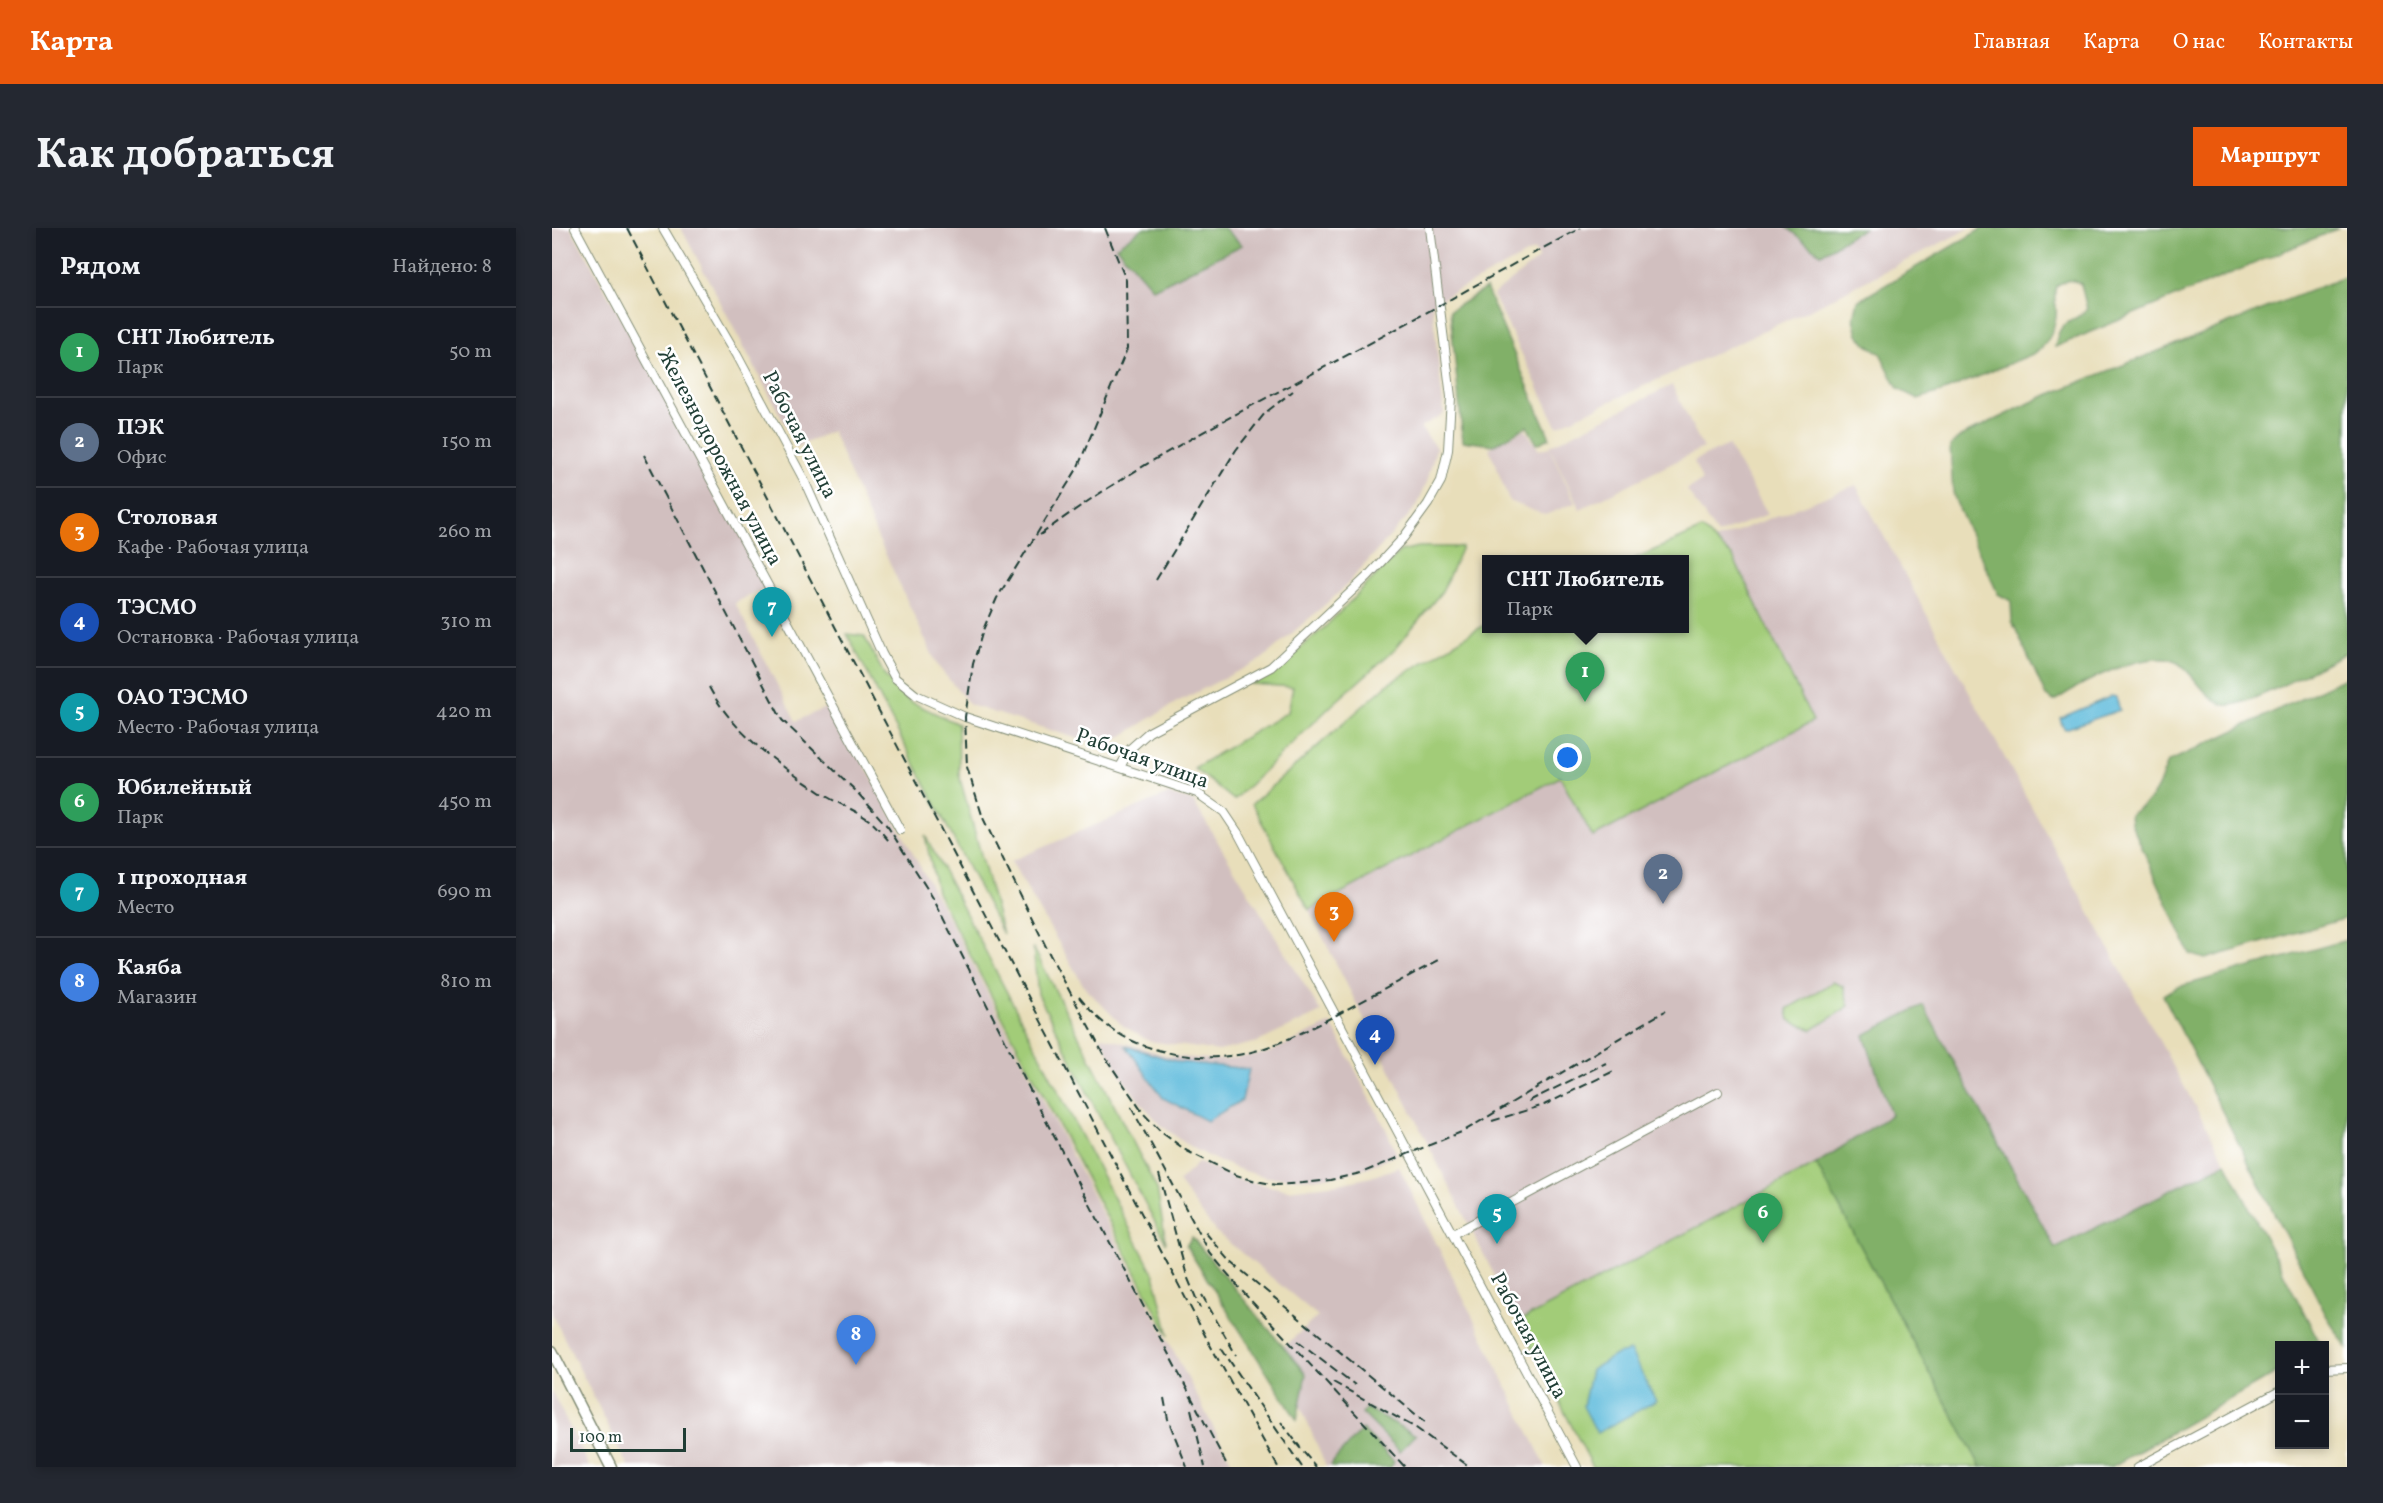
<!DOCTYPE html>
<html lang="ru">
<head>
<meta charset="utf-8">
<style>
	body { margin:0; font-family:Vollkorn,serif; background:#242831; color:#f1f3f6 }
	.controls { position:absolute; right:18px; bottom:18px; display:grid; overflow:hidden; border-radius:0px; box-shadow:0 3px 9px #0003 }
	.controls button { width:54px; height:54px; display:grid; place-items:center; padding:0; border:0; border-bottom:2px solid #363941; background:#171b24; color:#f1f3f6; font:30px sans-serif }
	.scale { position:absolute; left:18px; bottom:15px; width:116px; box-sizing:border-box; padding-left:6px; border:3px solid #1f3d34; border-top:0; font-size:16px; line-height:21px; white-space:nowrap; color:#1f3d34; -webkit-text-stroke:4px #fff; paint-order:stroke }
	.you { position:absolute; left:1016px; top:530px; width:21px; height:21px; margin:-15px; border:4px solid #fff; border-radius:50%; background:#1a73e8; box-shadow:0 0 0 9px #1a73e833 }
	.badge { display:grid; place-items:center; width:39px; height:39px; border-radius:50%; background:#ea580c; color:#fff; font-size:20px; font-weight:700 }
	.pin { position:absolute; translate:-50% -50px; filter:drop-shadow(0 2px 3px #0008) }
	.pin::after { content:''; position:absolute; top:32px; width:21px; height:18px; background:inherit; clip-path:polygon(0 0,100% 0,50% 100%) }
	.popup { position:absolute; left:930px; top:327px; width:207px; height:78px; box-sizing:border-box; display:grid; place-content:center; border-radius:0px; background:#171b24; filter:drop-shadow(0 2px 4px #0005); font-size:20px; white-space:nowrap; color:#9ea1a6 }
	.popup b { font-size:22px; color:#f1f3f6 }
	.popup::after { content:''; position:absolute; left:50%; top:100%; margin-left:-12px; border:12px solid transparent; border-top-color:#171b24 }
	.list { margin:0; padding:0; list-style:none }
	h2 { display:flex; justify-content:space-between; align-items:center; height:78px; margin:0; padding:0 24px; font-size:26px }
	h2 small { font-size:20px; font-weight:400; color:#9ea1a6 }
	.list li { display:grid; grid-template-columns:39px 1fr auto; gap:18px; align-items:center; box-sizing:border-box; height:90px; padding:0 24px; border-top:2px solid #363941 }
	.list b { display:block; font-size:22px; white-space:nowrap }
	.list p { margin:0; font-size:20px; white-space:nowrap; color:#9ea1a6 }
	.list em { font-size:20px; font-style:normal; color:#9ea1a6 }
	.map { position:relative; flex:none; width:1795px; height:1239px; overflow:hidden; border-radius:0px }
	header { display:flex; align-items:center; gap:36px; box-sizing:border-box; height:84px; padding:0 30px; background:#ea580c; color:#fff }
	header strong { font-size:28px }
	nav { display:flex; gap:33px; margin-inline-start:auto; font-size:21px }
	.intro { display:flex; align-items:center; justify-content:space-between; box-sizing:border-box; height:144px; padding:0 36px }
	h1 { margin:0; font-size:42px }
	.button { padding:15px 27px; border-radius:0px; background:#ea580c; color:#fff; font-size:21px; font-weight:700 }
	main { display:flex; gap:36px; padding:0 36px }
	aside { flex:1; background:#171b24; border-radius:0px; box-shadow:0 3px 9px #0003 }
	.map>svg:first-child { display:block }
	.industrial { fill:#d1bfbf }
	.green { fill:#a2cc78; stroke:#608456; stroke-width:1.5 }
	.forest { fill:#81b068; stroke:#50764e; stroke-width:1.5 }
	.water { fill:#5ebbdc; stroke:#3e7c88; stroke-width:1.5 }
	.lines { fill:none; stroke-linecap:round; stroke-linejoin:round }
	.minor-casing { stroke:#848e77; stroke-width:10 }
	.major-casing { stroke:#848e77; stroke-width:13 }
	.minor { stroke:#fff; stroke-width:8 }
	.major { stroke:#fff; stroke-width:10 }
	.rail { stroke:#1f3d34; stroke-width:2; stroke-dasharray:9 4.5; stroke-linecap:butt }
	.labels { text-anchor:middle; dominant-baseline:central; stroke-width:5; stroke-linejoin:round; paint-order:stroke }
	.street-label { font-size:21px; fill:#1f3d34; stroke:#fff }
</style>
</head>
<body>
<header>
<strong>Карта</strong>
<nav><a>Главная</a><a>Карта</a><a>О нас</a><a>Контакты</a></nav>
</header>
<div class="intro"><h1>Как добраться</h1><a class="button">Маршрут</a></div>
<main>
<aside>
<h2>Рядом<small>Найдено: 8</small></h2>
<ul class="list">
<li><span class="badge" style="background:#2e9e5b">1</span><div><b>СНТ Любитель</b><p>Парк</p></div><em>50 m</em></li>
<li><span class="badge" style="background:#5c6f8a">2</span><div><b>ПЭК</b><p>Офис</p></div><em>150 m</em></li>
<li><span class="badge" style="background:#e8710a">3</span><div><b>Столовая</b><p>Кафе · Рабочая улица</p></div><em>260 m</em></li>
<li><span class="badge" style="background:#1a4fb4">4</span><div><b>ТЭСМО</b><p>Остановка · Рабочая улица</p></div><em>310 m</em></li>
<li><span class="badge" style="background:#0f9aa8">5</span><div><b>ОАО ТЭСМО</b><p>Место · Рабочая улица</p></div><em>420 m</em></li>
<li><span class="badge" style="background:#2e9e5b">6</span><div><b>Юбилейный</b><p>Парк</p></div><em>450 m</em></li>
<li><span class="badge" style="background:#0f9aa8">7</span><div><b>1 проходная</b><p>Место</p></div><em>690 m</em></li>
<li><span class="badge" style="background:#3f7fe0">8</span><div><b>Каяба</b><p>Магазин</p></div><em>810 m</em></li>
</ul>
</aside>
<div class="map">
<svg width="1795" height="1239" viewBox="0 0 1795 1239">
	<rect width="100%" height="100%" fill="#fff"/>
	<filter id="ink" filterUnits="userSpaceOnUse"><feTurbulence type="fractalNoise" baseFrequency=".0167" numOctaves="2"/><feDisplacementMap in="SourceGraphic" scale="12" xChannelSelector="R" yChannelSelector="G"/><feConvolveMatrix kernelMatrix="1 2 1 2 8 2 1 2 1" color-interpolation-filters="sRGB"/></filter>
	<filter id="wash" filterUnits="userSpaceOnUse"><feTurbulence type="fractalNoise" baseFrequency=".008" numOctaves="4" result="noise"/><feDisplacementMap in="SourceGraphic" scale="24" xChannelSelector="R" yChannelSelector="G"/><feGaussianBlur stdDeviation="1.35" result="paint"/><feColorMatrix in="noise" values="0 0 0 0 0 0 0 0 0 0 0 0 0 0 0 0 0 1.4 0 .05"/><feComposite in="paint" operator="in"/></filter>
	<g filter="url(#wash)">
		<rect width="100%" height="100%" fill="#e8deba"/>
		<g class="industrial">
			<path d="M0,0H19L218,357L183,375L244,493L280,477L399,695L682,1239H77L0,1086Z"/>
			<path d="M129,0H1418L1261,80L1005,198L941,67L987,30L982,22L880,76L892,186L869,199L884,220L875,253L865,278L790,362L710,431L625,474L552,519L418,477L385,437L325,308L280,203L245,219Z"/>
			<path d="M1120,157L1151,220L1028,281L997,218Z"/>
			<path d="M973,201L987,222L997,219L1023,275L993,287L957,273L937,220Z"/>
			<path d="M1176,217L1216,286L1165,306L1135,262L1150,253L1142,233Z"/>
			<path d="M1304,257L1674,935L1503,1020L1370,777L1312,807L1339,887L1264,936L966,1094L757,682L1009,549L1041,609L1260,493L1181,329L1162,312Z"/>
			<path d="M616,566L641,573L769,784L706,814L667,823L597,813L570,797L533,760L459,633Z"/>
			<path d="M779,795L834,901L845,927L814,940L790,947L760,951L715,949L692,943L666,933L637,918L610,898L588,874L569,848L548,808L617,828L672,832L716,825Z"/>
			<path d="M647,934L684,951L736,962L787,956L819,949L847,939L994,1239H774L726,1124L766,1088L663,1003L626,954Z"/>
			<path d="M0,1164L32,1227L38,1239H0Z"/>
		</g>
		<g class="green">
			<path d="M1150,301L1181,329L1261,493L1041,609L1008,549L757,682L700,576L836,456L934,396V400H1132V332L1082,331Z"/>
			<path d="M867,319H910L890,363L843,421L779,478L682,572L642,540L736,484L741,459L699,456L724,441L774,398L848,323Z"/>
			<path d="M295,406L312,408L333,448L357,473L406,496L407,547L451,706Z"/>
			<path d="M373,607L602,1047L617,1108L385,664Z"/>
			<path d="M481,719L605,961L614,1015L545,884L486,766Z"/>
			<path d="M1281,754L1291,758L1297,778L1260,802L1237,792L1235,781Z"/>
			<path d="M1264,936L1429,1239H1041L966,1094Z"/>
		</g>
		<g class="forest">
			<path d="M591,0H672L690,17L601,61L564,19Z"/>
			<path d="M1235,0H1312L1269,26Z"/>
			<path d="M1431,0H1787L1503,119C1508,89 1517,99 1535,81L1529,56C1519,50 1514,52 1504,58C1500,73 1506,75 1504,88C1502,103 1495,117 1483,125L1392,163L1366,171L1346,161L1328,125L1315,117L1306,106L1302,90L1306,73Z"/>
			<path d="M1795,48V424C1774,435 1692,481 1673,477C1655,474 1641,444 1626,435C1595,418 1528,456 1502,473L1494,468L1460,393L1459,373L1446,366L1404,274L1401,264L1398,218L1409,208L1488,170Z"/>
			<path d="M934,60L998,210L985,216L975,198L942,217L911,213L898,83Z"/>
			<path d="M1795,449V690L1653,731L1638,726L1579,595L1578,587C1583,582 1589,580 1594,575C1606,565 1610,548 1616,534Z"/>
			<path d="M1795,712V1120L1774,1087L1611,767L1626,759Z"/>
			<path d="M1371,777L1503,1020L1674,935L1769,1117L1728,1118L1727,1143L1559,1239H1429L1264,936L1339,887L1312,807Z"/>
			<path d="M640,1009L754,1146L745,1192L634,1018Z"/>
			<path d="M814,1180L864,1207L848,1223L810,1185Z"/>
			<path d="M810,1201L842,1233L839,1239H779L778,1237Z"/>
		</g>
		<g class="water">
			<path d="M1560,468L1564,469L1568,482L1513,501L1510,497L1508,490Z"/>
			<path d="M574,818L627,834L697,841L690,872L655,893L611,870Z"/>
			<path d="M1078,1123L1104,1173L1045,1205L1031,1178L1039,1142L1065,1126Z"/>
		</g>
	</g>
	<g filter="url(#ink)">
		<g class="lines">
			<defs>
				<g id="minor">
					<path d="M23,0L348,602"/>
					<path d="M111,0L185,127L252,252L330,426L343,450L364,467L413,489L645,565L672,584L686,605L1025,1239"/>
					<path d="M568,539L579,520L597,504L719,439L816,348L852,309L876,276L889,253L896,222L899,169L878,0"/>
					<path d="M901,1006L1166,864"/>
					<path d="M1772,1141L1795,1140"/>
					<path d="M1586,1239L1728,1163"/>
				</g>
				<path id="major" d="M0,1123L59,1239"/>
			</defs>
			<use href="#minor" class="minor-casing"/>
			<use href="#major" class="major-casing"/>
			<use href="#minor" class="minor"/>
			<use href="#major" class="major"/>
			<g class="rail">
				<path d="M75,0L657,1115L726,1239"/>
				<path d="M553,0L574,52L575,121L525,241L445,370L431,402L421,436L413,489L415,539L431,590L498,727L553,829L591,885L609,904L635,923L684,947L704,953L724,957L751,955L778,952L809,945L912,903L1113,783"/>
				<path d="M92,227L230,492L304,563L336,599L381,670L483,872L676,1239"/>
				<path d="M488,307C585,234 695,181 801,124C878,84 952,40 1029,0"/>
				<path d="M604,352L684,222L713,185L741,163"/>
				<path d="M157,459C181,505 226,536 269,565C284,575 302,581 317,592C325,598 332,608 339,615"/>
				<path d="M527,769C552,800 575,815 614,824C639,830 665,831 691,826C725,819 757,801 788,785C822,767 855,749 889,731"/>
				<path d="M977,873L1054,835"/>
				<path d="M579,879L658,1025L690,1063L853,1239"/>
				<path d="M940,893L992,877L1062,843"/>
				<path d="M607,946L635,1048L648,1080"/>
				<path d="M653,1004L679,1034L873,1194"/>
				<path d="M650,1067L684,1127"/>
				<path d="M746,1113L803,1157"/>
				<path d="M669,1120L750,1239"/>
				<path d="M781,1154L864,1200L918,1239"/>
				<path d="M612,1170L616,1191L635,1239"/>
				<path d="M639,1181L653,1239"/>
				<path d="M729,1194L748,1219"/>
				<path d="M743,1214L764,1239"/>
			</g>
		</g>
	</g>
	<g class="labels">
		<g class="street-label">
			<text transform="translate(247 207) rotate(63)">Рабочая улица</text>
			<text transform="translate(167 229) rotate(62)">Железнодорожная улица</text>
			<text transform="translate(590 531) rotate(20)">Рабочая улица</text>
			<text transform="translate(976 1108) rotate(62)">Рабочая улица</text>
		</g>
	</g>
</svg>
<div class="controls">
<button>+</button>
<button>−</button>
</div>
<div class="scale">100 m</div>
<div class="you"></div>
<div class="pin badge" style="left:1033px;top:474px;background:#2e9e5b">1</div>
<div class="popup"><b>СНТ Любитель</b>Парк</div>
<div class="pin badge" style="left:1111px;top:676px;background:#5c6f8a">2</div>
<div class="pin badge" style="left:782px;top:714px;background:#e8710a">3</div>
<div class="pin badge" style="left:823px;top:837px;background:#1a4fb4">4</div>
<div class="pin badge" style="left:945px;top:1016px;background:#0f9aa8">5</div>
<div class="pin badge" style="left:1211px;top:1015px;background:#2e9e5b">6</div>
<div class="pin badge" style="left:220px;top:409px;background:#0f9aa8">7</div>
<div class="pin badge" style="left:304px;top:1137px;background:#3f7fe0">8</div>
</div>
</main>
</body>
</html>
